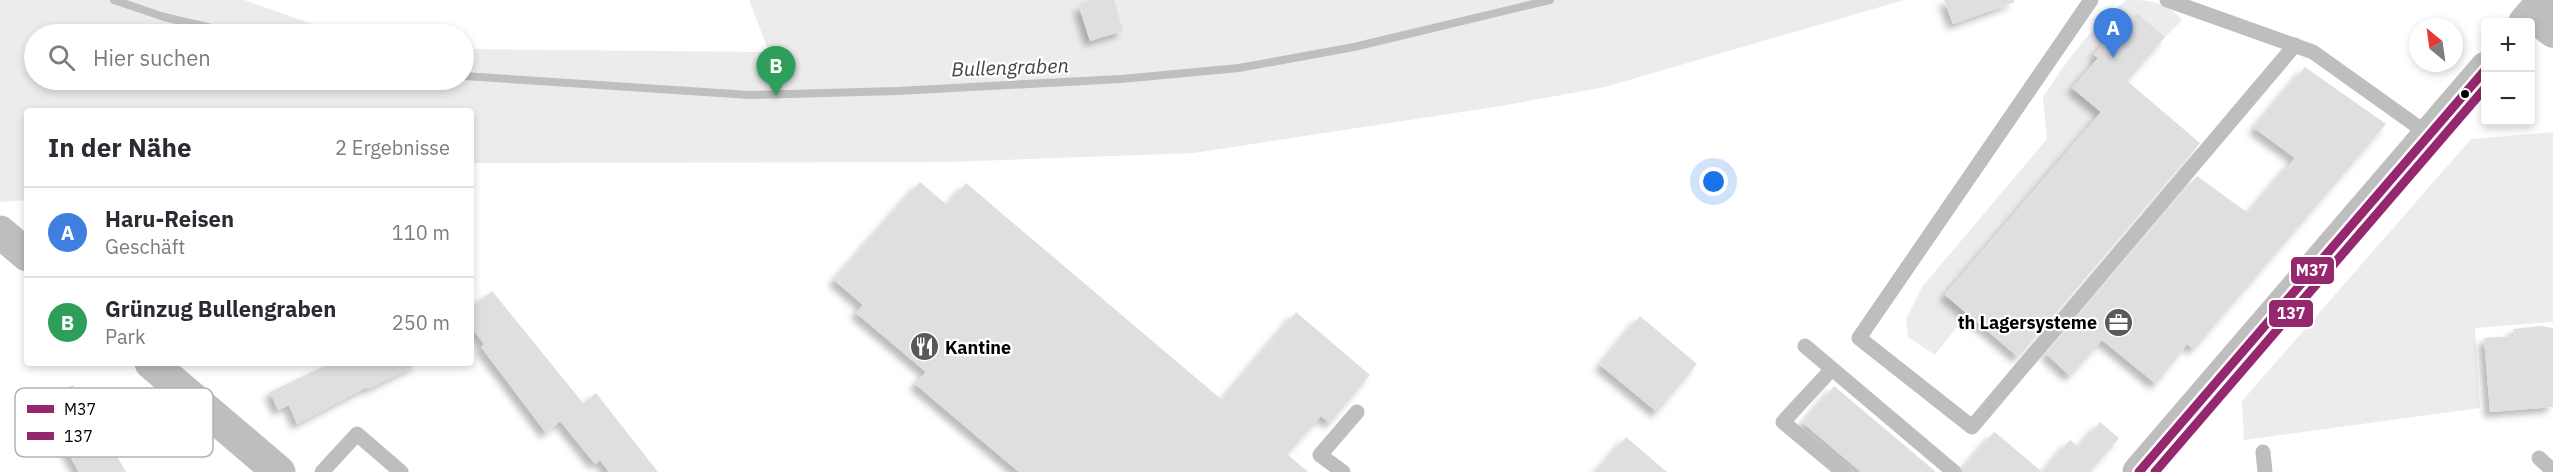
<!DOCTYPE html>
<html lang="de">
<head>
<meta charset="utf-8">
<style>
	body { margin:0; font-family:"IBM Plex Sans",sans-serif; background:#f7f7f7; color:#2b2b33 }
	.controls { position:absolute; right:18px; top:18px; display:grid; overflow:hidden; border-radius:6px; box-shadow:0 3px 9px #0003 }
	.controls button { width:54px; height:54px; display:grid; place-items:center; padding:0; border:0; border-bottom:2px solid #e1e1e2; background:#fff; color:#2b2b33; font:30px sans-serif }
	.compass { position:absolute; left:2409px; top:18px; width:54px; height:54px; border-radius:50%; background:#fff; box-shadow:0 3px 9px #0003; rotate:331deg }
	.you { position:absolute; left:1714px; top:182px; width:21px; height:21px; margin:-15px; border:4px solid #fff; border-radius:50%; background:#1a73e8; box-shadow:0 0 0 9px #1a73e833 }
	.badge { display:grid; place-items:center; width:39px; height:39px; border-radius:50%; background:#111827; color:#fff; font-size:20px; font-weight:700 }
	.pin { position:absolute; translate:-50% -50px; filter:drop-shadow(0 2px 3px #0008) }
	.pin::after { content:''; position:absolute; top:32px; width:21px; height:18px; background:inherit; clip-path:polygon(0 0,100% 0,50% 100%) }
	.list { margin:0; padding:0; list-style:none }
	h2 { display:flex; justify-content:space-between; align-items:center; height:78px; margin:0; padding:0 24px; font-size:26px }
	h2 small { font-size:20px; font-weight:400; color:#7c7c81 }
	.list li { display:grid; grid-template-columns:39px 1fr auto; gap:18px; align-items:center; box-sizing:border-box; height:90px; padding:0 24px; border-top:2px solid #e1e1e2 }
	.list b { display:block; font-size:22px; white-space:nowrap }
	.list p { margin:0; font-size:20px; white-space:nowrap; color:#7c7c81 }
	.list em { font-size:20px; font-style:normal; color:#7c7c81 }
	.icon { flex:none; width:33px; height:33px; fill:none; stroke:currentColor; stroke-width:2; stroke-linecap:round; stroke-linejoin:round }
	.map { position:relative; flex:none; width:2553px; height:472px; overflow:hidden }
	.search { position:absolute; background:#fff; box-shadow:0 3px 9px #0003; left:24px; top:24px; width:450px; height:66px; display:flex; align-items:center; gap:15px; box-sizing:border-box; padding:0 21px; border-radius:33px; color:#7c7c81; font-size:22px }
	.panel { position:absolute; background:#fff; box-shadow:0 3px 9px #0003; left:24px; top:108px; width:450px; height:258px; border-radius:6px }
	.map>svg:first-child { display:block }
	.green { fill:#ececec }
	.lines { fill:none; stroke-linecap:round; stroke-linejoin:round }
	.stream { stroke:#bfbfbf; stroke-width:8 }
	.building { fill:#dfdfdf; filter:url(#shadow) }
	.service { stroke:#bebebe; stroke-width:15 }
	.minor { stroke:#bebebe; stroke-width:30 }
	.tertiary { stroke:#bebebe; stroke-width:33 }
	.bus-1-casing { stroke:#fff; stroke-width:14 }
	.bus-2-casing { stroke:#fff; stroke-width:14 }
	.bus-1 { stroke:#95276e; stroke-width:9 }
	.bus-2 { stroke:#95276e; stroke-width:9 }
	.bus-dot { fill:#000; stroke:#fff; stroke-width:2 }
	.labels { text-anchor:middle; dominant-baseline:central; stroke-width:4.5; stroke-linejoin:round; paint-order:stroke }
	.poi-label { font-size:18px; font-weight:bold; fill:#000; stroke:#fff; text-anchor:end }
	.water-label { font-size:20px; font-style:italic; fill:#444; stroke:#fff }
	.key { fill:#fff; stroke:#b2b2b2; stroke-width:1.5 }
	.key-label { font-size:16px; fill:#000 }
	.line-badge { stroke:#fff; stroke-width:2 }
	.badge-label { font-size:16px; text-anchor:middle; font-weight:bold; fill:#fff }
</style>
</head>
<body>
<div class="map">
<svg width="2553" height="472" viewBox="0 0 2553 472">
	<defs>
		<filter id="shadow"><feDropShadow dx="-5.5" dy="5.5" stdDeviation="3" flood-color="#0004"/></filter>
	</defs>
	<rect width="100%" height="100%" fill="#fff"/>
	<g class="green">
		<path d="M0,0H244L341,34H34V80H464V49L769,52L749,0H1904L1605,87L1501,106L1194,153L946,162L471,163V111H27V200L0,202Z"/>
		<path d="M2127,0C2151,0 2166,2 2182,20L2165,37L2137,13L2111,42L2107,39L2094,54L2098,58L2072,88L2106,114L2087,128L1945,294L1967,314L1935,355L1908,337L1906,319L1922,287L2047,139L2043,97C2067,61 2091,26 2127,0Z"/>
		<path d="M2553,132V322L2475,328L2480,408L2244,440L2242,401L2471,139Z"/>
	</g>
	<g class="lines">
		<g class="stream">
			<path d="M114,0L164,17L237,34"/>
			<path d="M464,76L750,95L897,91L1121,79L1239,68L1354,47L1550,0"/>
		</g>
	</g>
	<g class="building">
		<path d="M1088,0H1114L1123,31L1090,41L1079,7L1089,4Z"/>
		<path d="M1944,0H2014L2015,2L1953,24Z"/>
		<path d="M2137,13L2165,37L2127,81L2200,143L2018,357L1945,295L2101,112L2072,88L2098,58L2094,55L2108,39L2111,42Z"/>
		<path d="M2305,67L2386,124L2194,349L2187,344L2156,384L2102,340L2070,376L2046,354L2197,176L2248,213L2295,158L2254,128Z"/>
		<path d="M920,182L947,205L966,183L1222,400L1296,312L1370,375L1330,423L1321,416L1287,454L1308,472H1019L915,384L926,372L856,313L863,305L834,280Z"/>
		<path d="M492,291L583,403L596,393L658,472H609L600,460L595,464L560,421L546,433L481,347L484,344L471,327V308Z"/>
		<path d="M1640,316L1697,364L1657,412L1600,365Z"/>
		<path d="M2541,326L2553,328V407L2490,412L2484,338L2514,336L2513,329Z"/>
		<path d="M331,363H421L368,389L367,387L297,424L289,405L278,410L270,392Z"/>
		<path d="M73,385L92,417L94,416L126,472H79L40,404Z"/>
		<path d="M1834,386L1936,472H1861L1803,423Z"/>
		<path d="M2100,422L2119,438L2089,472H2043L2070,440L2079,447Z"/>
		<path d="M1994,432L2002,438L2042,472H1964L1963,469Z"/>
		<path d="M1626,437L1667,472H1596Z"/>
	</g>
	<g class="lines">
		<g class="service">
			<path d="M2091,0L1859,338L1972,427L2295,45"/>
			<path d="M2167,0L2313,52L2428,134"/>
			<path d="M1805,346L1954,472"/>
			<path d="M1831,370L1783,422L1843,472"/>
			<path d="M2263,452L2265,472"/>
			<path d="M2539,458L2553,471"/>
			<path d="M322,472L357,434L401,472"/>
			<path d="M1343,472L1320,455L1357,412"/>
		</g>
		<path class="minor" d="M2531,16L2553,33"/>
		<g class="tertiary">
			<path d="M2525,22L2544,0"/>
			<path d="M0,232L27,255"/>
			<path d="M151,363L279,472"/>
			<path d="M2139,472L2486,68"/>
		</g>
		<defs>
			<path id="bus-1" d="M2139,472L2486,69"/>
			<path id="bus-2" d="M2155,472L2486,87"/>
		</defs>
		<use href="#bus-1" class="bus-1-casing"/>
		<use href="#bus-2" class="bus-2-casing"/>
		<use href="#bus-1" class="bus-1"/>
		<use href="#bus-2" class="bus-2"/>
	</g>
	<defs>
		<symbol id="office-disc" viewBox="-11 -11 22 22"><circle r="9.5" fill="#595959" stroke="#fff"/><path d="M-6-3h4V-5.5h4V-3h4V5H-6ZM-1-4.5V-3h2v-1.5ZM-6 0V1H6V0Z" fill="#fff"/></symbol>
		<symbol id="restaurant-disc" viewBox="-11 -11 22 22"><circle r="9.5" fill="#595959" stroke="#fff"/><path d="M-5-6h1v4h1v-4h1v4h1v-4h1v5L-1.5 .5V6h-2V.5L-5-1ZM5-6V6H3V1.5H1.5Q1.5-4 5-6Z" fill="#fff"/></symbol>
	</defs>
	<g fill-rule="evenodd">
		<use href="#office-disc" x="2102" y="306" width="33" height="33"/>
		<use href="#restaurant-disc" x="908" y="330" width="33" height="33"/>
	</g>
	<circle class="bus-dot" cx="2465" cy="94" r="5"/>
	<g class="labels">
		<g class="poi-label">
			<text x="2097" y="322">th Lagersysteme</text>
			<text x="945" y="347" text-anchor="start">Kantine</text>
		</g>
		<g class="water-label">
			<text transform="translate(1010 67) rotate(-2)">Bullengraben</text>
		</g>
	</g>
	<rect x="15" y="388" width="198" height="69" rx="9" class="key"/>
	<rect x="27" y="405" width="27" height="8" fill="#95276e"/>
	<rect x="27" y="432" width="27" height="8" fill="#95276e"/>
	<g class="key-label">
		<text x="64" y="415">M37</text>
		<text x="64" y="442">137</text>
	</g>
	<g class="line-badge">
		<rect x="2290" y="256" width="45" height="29" rx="6" fill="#95276e"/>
		<rect x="2268" y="299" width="46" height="29" rx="6" fill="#95276e"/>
	</g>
	<g class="badge-label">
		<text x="2312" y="276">M37</text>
		<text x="2291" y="319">137</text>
	</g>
</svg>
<div class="controls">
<button>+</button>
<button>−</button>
</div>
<svg class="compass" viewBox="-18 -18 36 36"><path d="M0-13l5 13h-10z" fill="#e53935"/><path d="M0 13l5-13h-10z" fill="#7c7c81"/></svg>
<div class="you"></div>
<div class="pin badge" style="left:2113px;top:58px;background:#3f7fe0">A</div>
<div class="pin badge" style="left:776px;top:96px;background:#2e9e5b">B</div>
<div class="search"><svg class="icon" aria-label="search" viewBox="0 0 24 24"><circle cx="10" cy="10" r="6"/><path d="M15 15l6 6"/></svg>Hier suchen</div>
<section class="panel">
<h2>In der Nähe<small>2 Ergebnisse</small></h2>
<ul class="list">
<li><span class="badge" style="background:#3f7fe0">A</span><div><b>Haru-Reisen</b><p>Geschäft</p></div><em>110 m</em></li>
<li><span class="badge" style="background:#2e9e5b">B</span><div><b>Grünzug Bullengraben</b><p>Park</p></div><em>250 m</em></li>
</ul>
</section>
</div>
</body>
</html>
